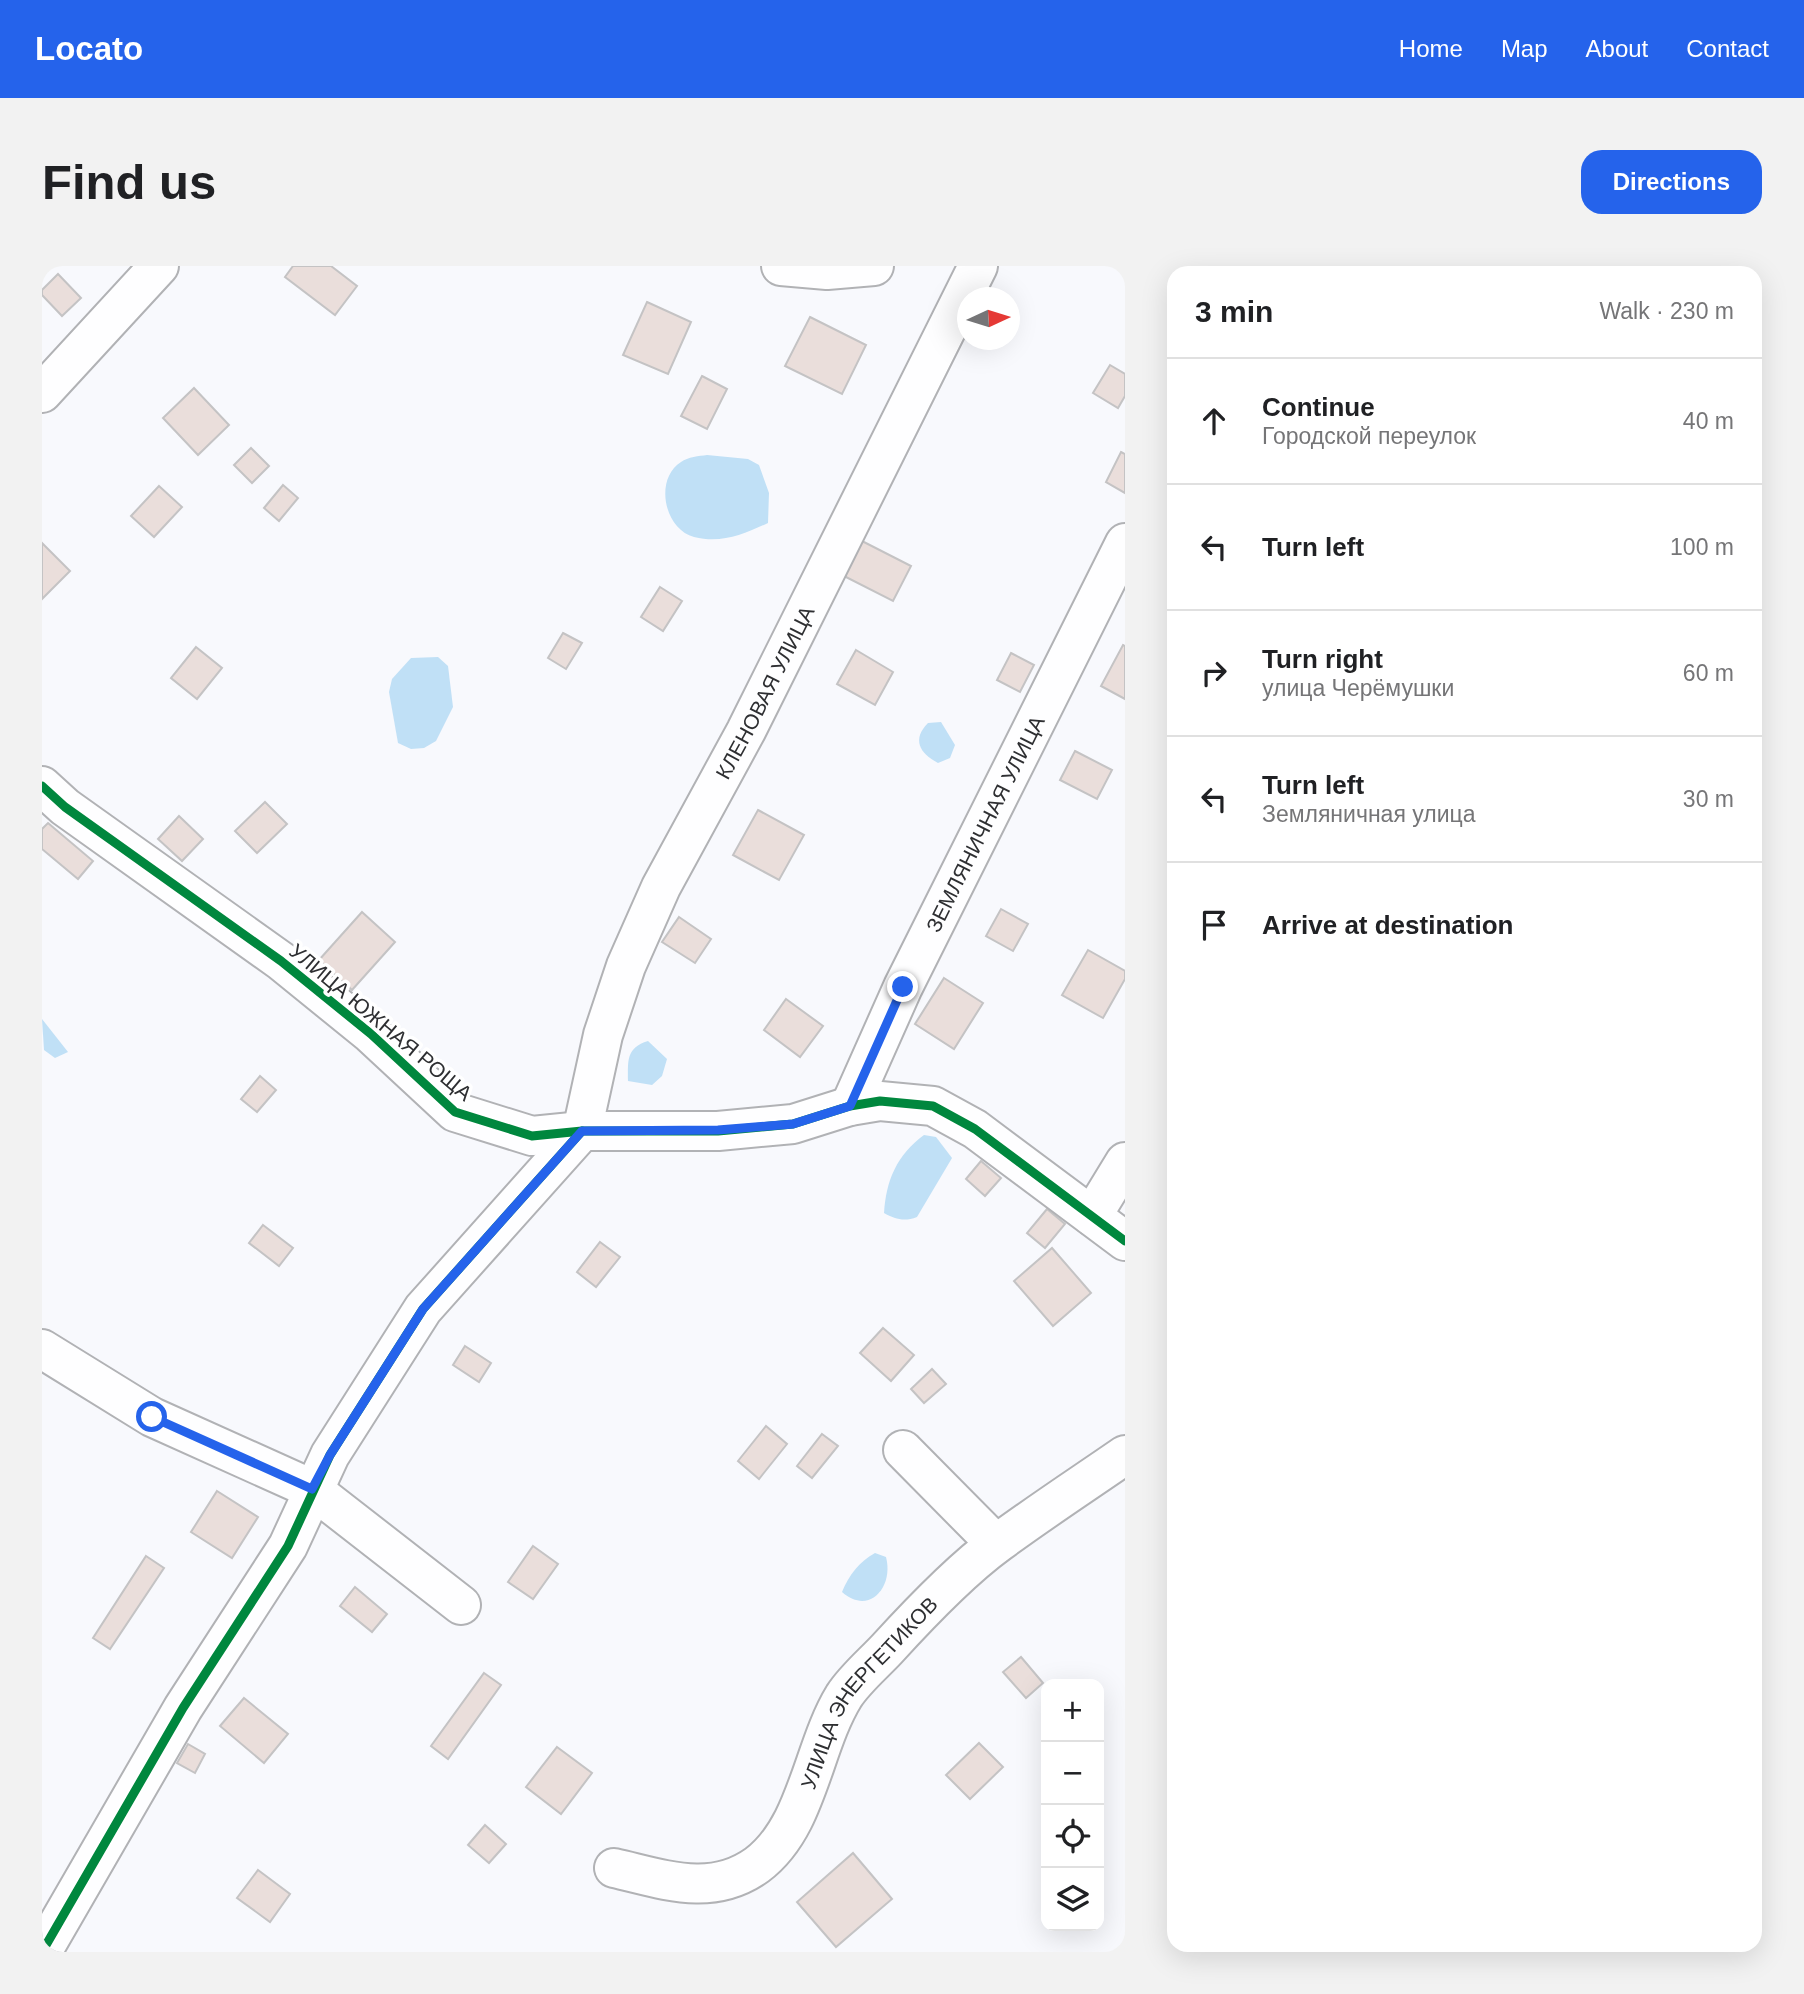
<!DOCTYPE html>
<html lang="en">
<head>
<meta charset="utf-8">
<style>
	body { margin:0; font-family:Helvetica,sans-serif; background:#f2f2f2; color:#202124 }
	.controls { position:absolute; right:21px; bottom:21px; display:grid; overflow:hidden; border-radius:14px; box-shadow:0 7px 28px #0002 }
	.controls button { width:63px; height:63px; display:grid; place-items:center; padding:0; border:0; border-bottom:2px solid #e0e0e0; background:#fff; color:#202124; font:35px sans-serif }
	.compass { position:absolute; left:915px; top:21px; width:63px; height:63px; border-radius:50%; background:#fff; box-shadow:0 7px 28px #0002; rotate:86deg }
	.stop { position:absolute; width:21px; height:21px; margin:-16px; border:5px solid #2563eb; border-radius:50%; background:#fff }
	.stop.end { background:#2563eb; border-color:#fff; box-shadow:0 2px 7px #0008 }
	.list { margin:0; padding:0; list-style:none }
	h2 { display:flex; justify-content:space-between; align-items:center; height:91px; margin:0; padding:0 28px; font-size:30px }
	h2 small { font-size:23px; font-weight:400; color:#757577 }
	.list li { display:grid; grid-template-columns:46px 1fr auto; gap:21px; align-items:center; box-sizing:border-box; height:126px; padding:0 28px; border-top:2px solid #e0e0e0 }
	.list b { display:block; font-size:26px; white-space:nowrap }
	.list p { margin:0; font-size:23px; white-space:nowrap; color:#757577 }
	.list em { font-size:23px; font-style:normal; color:#757577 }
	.icon { flex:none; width:38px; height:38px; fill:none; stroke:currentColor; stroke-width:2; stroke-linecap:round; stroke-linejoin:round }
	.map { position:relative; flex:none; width:1083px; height:1686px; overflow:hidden; border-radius:21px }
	header { display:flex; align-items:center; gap:42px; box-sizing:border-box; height:98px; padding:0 35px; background:#2563eb; color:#fff }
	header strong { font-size:33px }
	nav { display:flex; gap:38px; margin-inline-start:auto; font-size:24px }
	.intro { display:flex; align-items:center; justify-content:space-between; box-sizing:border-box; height:168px; padding:0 42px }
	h1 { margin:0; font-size:49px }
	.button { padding:18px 32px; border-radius:21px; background:#2563eb; color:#fff; font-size:24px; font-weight:700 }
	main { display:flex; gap:42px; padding:0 42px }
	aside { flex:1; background:#fff; border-radius:21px; box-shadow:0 7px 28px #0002 }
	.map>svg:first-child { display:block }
	.water { fill:#c0e0f6 }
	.building { fill:#eadedb; stroke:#c4c3c4; stroke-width:2 }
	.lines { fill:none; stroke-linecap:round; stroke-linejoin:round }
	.minor-casing { stroke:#b1b2b5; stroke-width:42 }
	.minor { stroke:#fefeff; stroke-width:38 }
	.cycleway-casing { stroke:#fff; stroke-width:13 }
	.cycleway { stroke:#00873e; stroke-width:9 }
	.route { stroke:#2563eb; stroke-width:9 }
	.labels { text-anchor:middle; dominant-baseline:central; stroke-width:7; stroke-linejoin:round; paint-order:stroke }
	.street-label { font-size:21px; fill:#2e2f32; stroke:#fff }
</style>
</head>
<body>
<header>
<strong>Locato</strong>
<nav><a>Home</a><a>Map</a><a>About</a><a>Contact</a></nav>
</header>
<div class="intro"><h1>Find us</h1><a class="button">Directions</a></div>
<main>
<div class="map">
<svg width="1083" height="1686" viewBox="0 0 1083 1686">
	<rect width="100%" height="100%" fill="#f8f9fd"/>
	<g class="water">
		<path d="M665,189L706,193L717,199L727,227L726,257C702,268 680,278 652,271C622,263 612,213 639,196C646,191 657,190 665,189Z"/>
		<path d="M396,391L406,400L411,441L394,475L382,482L369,483L356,477L347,426L350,413L369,392Z"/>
		<path d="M899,456L913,479L908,492L896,497C877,487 870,473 886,457Z"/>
		<path d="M0,753L26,786L13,792L2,784Z"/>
		<path d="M606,775L625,793L620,810L610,819L586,815C586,794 584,782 606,775Z"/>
		<path d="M882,869L894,871L910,892L875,951C862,956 853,953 842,947C844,914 855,889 882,869Z"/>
		<path d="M833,1287L844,1291C852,1321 827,1350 800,1326C807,1309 817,1296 833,1287Z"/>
	</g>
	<g class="building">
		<path d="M251,0H289L315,20L293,49L243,11Z"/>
		<path d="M16,8L39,32L20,50L0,29V24Z"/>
		<path d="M605,36L649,56L626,108L581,89Z"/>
		<path d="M768,51L824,79L800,128L743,100Z"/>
		<path d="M1068,99L1083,108V130L1076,142L1051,127Z"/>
		<path d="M660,110L685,123L665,163L639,150Z"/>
		<path d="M152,122L187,159L156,189L121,152Z"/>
		<path d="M209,182L227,200L210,217L192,199Z"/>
		<path d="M1079,186L1083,188V227L1064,216Z"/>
		<path d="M241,219L256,232L237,255L222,242Z"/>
		<path d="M117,220L140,241L112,271L89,250Z"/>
		<path d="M816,273L869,300L851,335L798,308Z"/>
		<path d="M0,277L28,305L0,333Z"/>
		<path d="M618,321L640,335L621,365L599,351Z"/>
		<path d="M521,367L540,377L524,403L506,392Z"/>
		<path d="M1081,379L1083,380V433L1059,420Z"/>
		<path d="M154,381L180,402L155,433L129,412Z"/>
		<path d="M814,384L851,406L833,439L795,418Z"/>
		<path d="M969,387L992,399L978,426L955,414Z"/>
		<path d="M1033,485L1070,504L1055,533L1018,514Z"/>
		<path d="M223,536L245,558L215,587L193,565Z"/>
		<path d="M716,544L762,569L737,614L691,589Z"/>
		<path d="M137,550L161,573L140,595L116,573Z"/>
		<path d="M6,557L51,595L36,613L0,583V563Z"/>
		<path d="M959,643L986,658L971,685L944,670Z"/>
		<path d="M320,646L353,676L310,724L277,694Z"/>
		<path d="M637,651L669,673L653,697L620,676Z"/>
		<path d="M1046,684L1083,705V713L1061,752L1020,729Z"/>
		<path d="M902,712L941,737L912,783L873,758Z"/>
		<path d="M744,733L781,760L758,791L722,764Z"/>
		<path d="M218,810L234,824L215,846L199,833Z"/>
		<path d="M939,895L959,912L943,930L924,913Z"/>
		<path d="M1005,943L1023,958L1003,982L985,967Z"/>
		<path d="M221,959L251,982L237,1000L207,977Z"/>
		<path d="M558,976L578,991L554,1021L535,1006Z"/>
		<path d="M1010,982L1049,1027L1011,1060L972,1015Z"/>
		<path d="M841,1062L872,1089L849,1115L818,1087Z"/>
		<path d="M423,1080L449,1097L437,1116L411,1099Z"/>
		<path d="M890,1103L904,1118L882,1137L869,1123Z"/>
		<path d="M724,1160L745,1178L717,1213L696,1195Z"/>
		<path d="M780,1168L796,1180L770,1212L755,1200Z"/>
		<path d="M175,1225L216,1251L190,1292L149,1266Z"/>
		<path d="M491,1280L516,1298L491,1333L466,1316Z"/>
		<path d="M104,1290L122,1302L68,1383L51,1372Z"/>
		<path d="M313,1321L345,1348L330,1366L298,1340Z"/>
		<path d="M979,1391L1001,1417L984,1432L961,1406Z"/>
		<path d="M442,1407L459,1419L406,1493L389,1480Z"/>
		<path d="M202,1432L246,1468L222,1497L178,1460Z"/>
		<path d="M937,1477L961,1501L928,1533L904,1509Z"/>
		<path d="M146,1478L163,1488L153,1507L135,1497Z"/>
		<path d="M515,1481L550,1507L519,1548L484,1521Z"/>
		<path d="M443,1559L464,1578L447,1597L426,1579Z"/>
		<path d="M811,1587L850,1633L794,1681L755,1636Z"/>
		<path d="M216,1604L248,1628L228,1656L195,1632Z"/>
	</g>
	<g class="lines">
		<defs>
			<g id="minor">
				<path d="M739,0L785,4L832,0"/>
				<path d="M0,127L117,0"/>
				<path d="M0,520L23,541L239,695L329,768L413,846L490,870L540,865H676L751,858L808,840L838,835L891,840L933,863L1083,975"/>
				<path id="s1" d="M808,840L861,721L1083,277"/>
				<path id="s2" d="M540,865L561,769L584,700L619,621L704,465L936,0"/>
				<path d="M1050,950L1083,896"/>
				<path d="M0,1083L110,1151L270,1223L419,1339"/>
				<path d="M861,1184L954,1278"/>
				<path id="s3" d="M572,1602C621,1613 669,1632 715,1599C766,1561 770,1482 802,1430C813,1413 831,1398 845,1383C876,1349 919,1304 956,1277C998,1246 1041,1218 1083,1189"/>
				<path d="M0,1686L141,1442L246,1280L288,1189L381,1043L540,865"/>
			</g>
		</defs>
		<use href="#minor" class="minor-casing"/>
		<use href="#minor" class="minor"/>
		<defs>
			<g id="cycleway">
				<path d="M0,520L23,541L239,695L329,768L413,846L490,870L540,865H676L751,858L808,840L838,835L891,840L933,863L1083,975"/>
				<path d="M0,1686L141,1442L246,1280L288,1189L381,1043L540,865"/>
			</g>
		</defs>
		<use href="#cycleway" class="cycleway-casing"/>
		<use href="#cycleway" class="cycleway"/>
	</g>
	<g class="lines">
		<path class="route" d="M110,1151L270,1223L288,1189L381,1043L540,865L676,864L751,858L808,840L861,721"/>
	</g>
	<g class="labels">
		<g class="street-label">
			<text stroke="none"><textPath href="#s2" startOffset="478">КЛЕНОВАЯ УЛИЦА</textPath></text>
			<text stroke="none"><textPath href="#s1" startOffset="313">ЗЕМЛЯНИЧНАЯ УЛИЦА</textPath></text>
			<text transform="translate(339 756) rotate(40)">УЛИЦА ЮЖНАЯ РОЩА</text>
			<text stroke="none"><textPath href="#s3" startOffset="357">УЛИЦА ЭНЕРГЕТИКОВ</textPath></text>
		</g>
	</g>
</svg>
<div class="controls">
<button>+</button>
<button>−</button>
<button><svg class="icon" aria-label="locate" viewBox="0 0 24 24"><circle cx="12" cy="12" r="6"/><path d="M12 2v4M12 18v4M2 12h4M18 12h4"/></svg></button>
<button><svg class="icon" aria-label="layers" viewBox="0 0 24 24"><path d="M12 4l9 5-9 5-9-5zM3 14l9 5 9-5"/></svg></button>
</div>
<svg class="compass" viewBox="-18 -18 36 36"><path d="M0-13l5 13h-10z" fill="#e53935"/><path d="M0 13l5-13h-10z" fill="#757577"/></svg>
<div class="stop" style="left:110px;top:1151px"></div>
<div class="stop end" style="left:861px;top:721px"></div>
</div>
<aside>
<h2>3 min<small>Walk · 230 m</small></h2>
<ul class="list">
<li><svg class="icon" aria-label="ahead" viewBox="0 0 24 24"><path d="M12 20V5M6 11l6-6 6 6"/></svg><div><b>Continue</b><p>Городской переулок</p></div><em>40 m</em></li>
<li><svg class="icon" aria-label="left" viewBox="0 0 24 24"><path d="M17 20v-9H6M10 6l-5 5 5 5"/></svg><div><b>Turn left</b></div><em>100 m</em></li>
<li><svg class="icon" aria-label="right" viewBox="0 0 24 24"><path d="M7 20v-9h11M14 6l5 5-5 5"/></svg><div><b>Turn right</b><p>улица Черёмушки</p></div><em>60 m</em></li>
<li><svg class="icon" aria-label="left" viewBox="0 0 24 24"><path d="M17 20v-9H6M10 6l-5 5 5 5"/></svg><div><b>Turn left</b><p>Земляничная улица</p></div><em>30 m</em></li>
<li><svg class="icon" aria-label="arrive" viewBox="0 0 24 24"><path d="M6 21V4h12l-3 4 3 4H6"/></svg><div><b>Arrive at destination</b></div></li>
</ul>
</aside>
</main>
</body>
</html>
